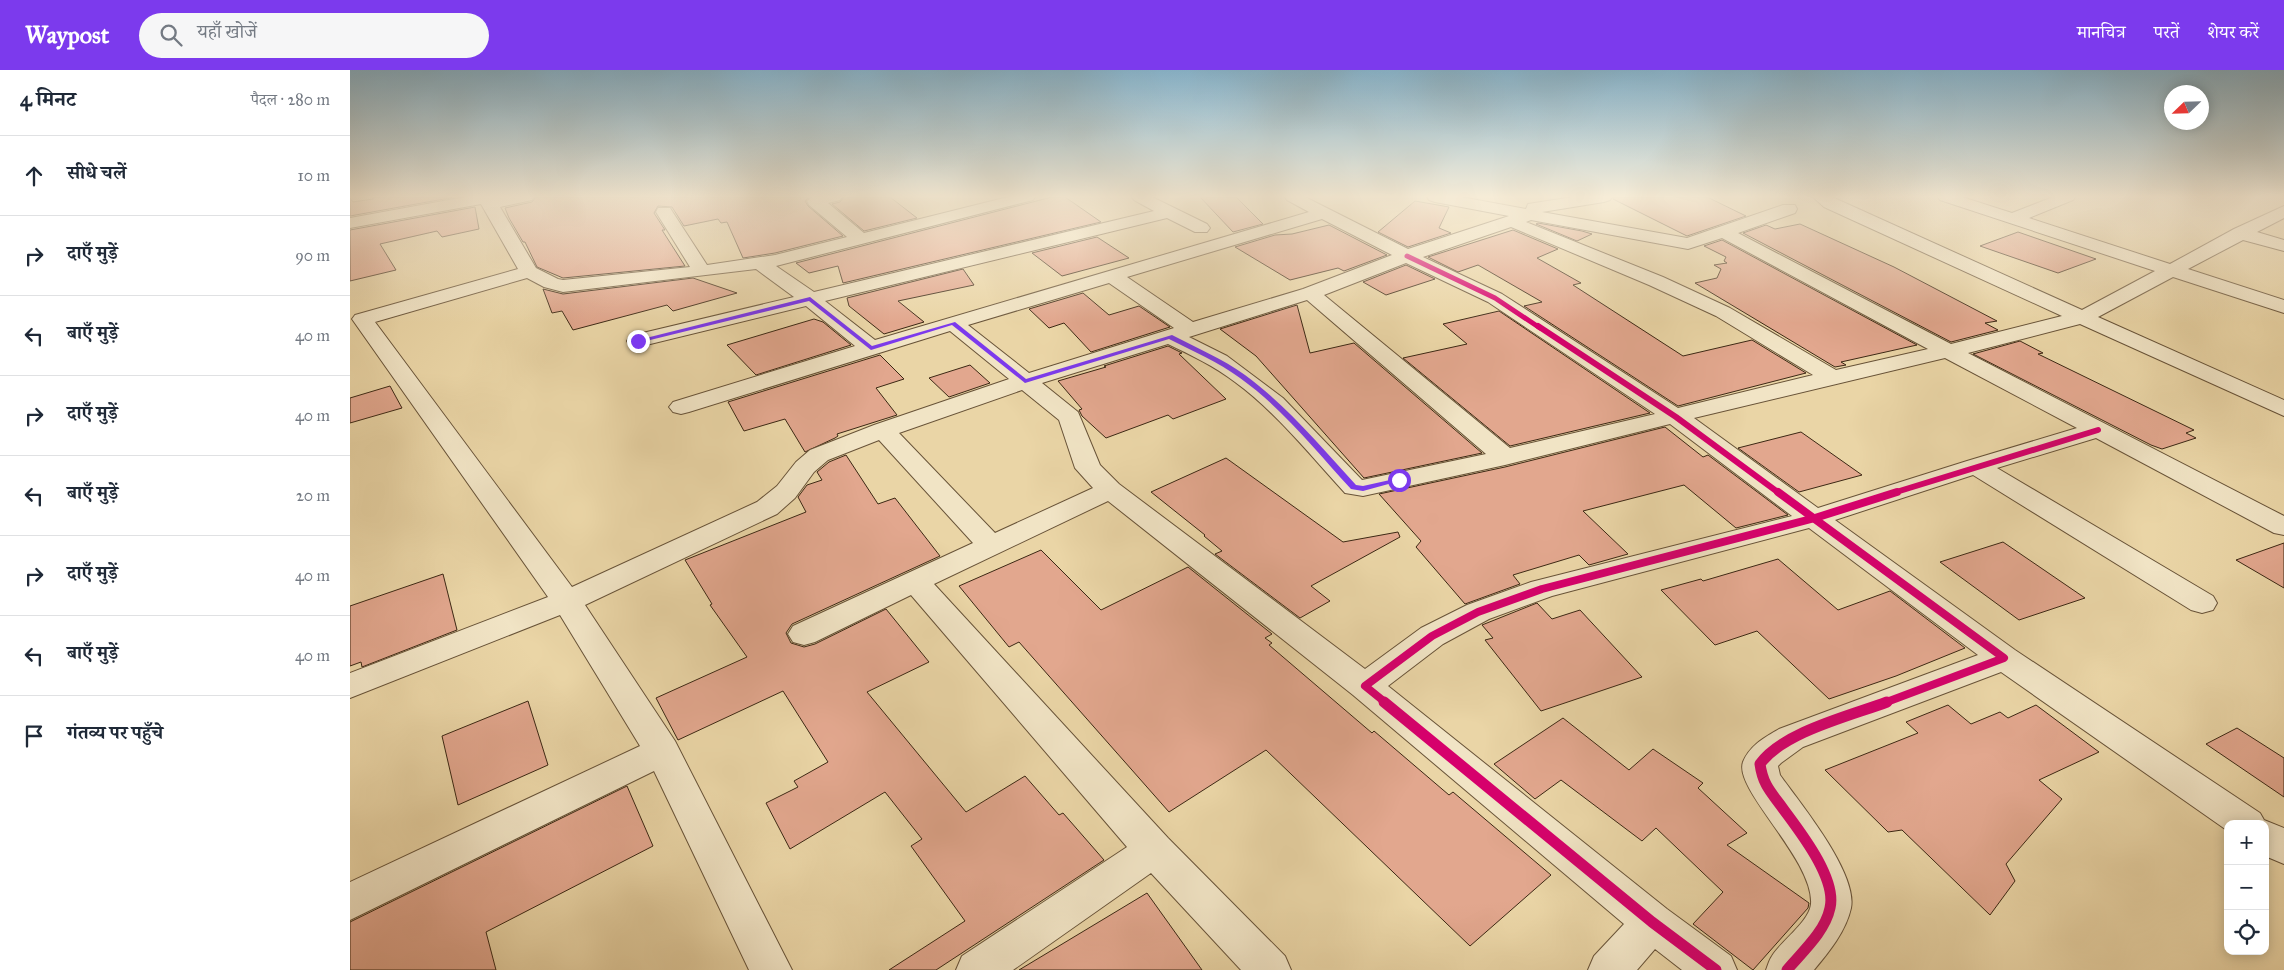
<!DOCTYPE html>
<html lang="hi">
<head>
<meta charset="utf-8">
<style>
	body { margin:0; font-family:"IM FELL Great Primer","Noto Serif Devanagari",serif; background:#f6f6f7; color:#1f2937 }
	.controls { position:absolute; right:15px; bottom:15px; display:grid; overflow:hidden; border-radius:10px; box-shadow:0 2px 12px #0003 }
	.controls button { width:45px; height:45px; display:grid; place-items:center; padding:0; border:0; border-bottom:1px solid #e0e1e3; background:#fff; color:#1f2937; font:25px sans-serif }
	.compass { position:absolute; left:1814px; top:15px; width:45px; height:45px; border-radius:50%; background:#fff; box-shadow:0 2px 12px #0003; rotate:247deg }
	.stop { position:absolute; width:15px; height:15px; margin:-11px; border:4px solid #7c3aed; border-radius:50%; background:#fff }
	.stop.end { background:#7c3aed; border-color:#fff; box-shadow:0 1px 5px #0008 }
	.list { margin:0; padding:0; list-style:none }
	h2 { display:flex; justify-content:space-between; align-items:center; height:65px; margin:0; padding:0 20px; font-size:21px }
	h2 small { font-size:16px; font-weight:400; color:#747a83 }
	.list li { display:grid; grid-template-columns:32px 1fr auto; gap:15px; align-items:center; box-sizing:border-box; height:80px; padding:0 20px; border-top:1px solid #e0e1e3 }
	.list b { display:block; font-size:19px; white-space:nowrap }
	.list em { font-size:16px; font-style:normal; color:#747a83 }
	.icon { flex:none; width:28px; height:28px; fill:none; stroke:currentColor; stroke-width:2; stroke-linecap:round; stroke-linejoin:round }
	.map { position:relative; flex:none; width:1934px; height:900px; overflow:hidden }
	header { display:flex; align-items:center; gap:30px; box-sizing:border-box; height:70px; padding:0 25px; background:#7c3aed; color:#fff }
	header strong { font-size:24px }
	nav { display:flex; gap:28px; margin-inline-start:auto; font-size:18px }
	.search { width:350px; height:45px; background:#f6f6f7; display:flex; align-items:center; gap:12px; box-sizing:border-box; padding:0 18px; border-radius:28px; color:#747a83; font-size:19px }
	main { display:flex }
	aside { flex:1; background:#fff }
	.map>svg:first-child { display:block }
	.building { fill:#e2a78e; stroke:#3c2814 }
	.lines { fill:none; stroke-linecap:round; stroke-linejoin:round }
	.street-casing { stroke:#685338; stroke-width:2 }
	.street { fill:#f1e4c5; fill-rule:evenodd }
	.cycleway-far3-casing { stroke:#f1e4c5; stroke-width:7 }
	.cycleway-far2-casing { stroke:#f1e4c5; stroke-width:9 }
	.cycleway-far1-casing { stroke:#f1e4c5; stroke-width:11 }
	.cycleway-casing { stroke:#f1e4c5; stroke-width:14 }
	.cycleway-far3 { stroke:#d6006c; stroke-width:5 }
	.cycleway-far2 { stroke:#d6006c; stroke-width:6 }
	.cycleway-far1 { stroke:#d6006c; stroke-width:8 }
	.cycleway { stroke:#d6006c; stroke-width:11 }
	.route { fill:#7c3aed }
</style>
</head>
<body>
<header>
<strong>Waypost</strong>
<div class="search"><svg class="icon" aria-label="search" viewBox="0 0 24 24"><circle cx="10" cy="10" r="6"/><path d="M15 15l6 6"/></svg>यहाँ खोजें</div>
<nav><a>मानचित्र</a><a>परतें</a><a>शेयर करें</a></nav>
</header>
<main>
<aside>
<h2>4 मिनट<small>पैदल · 280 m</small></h2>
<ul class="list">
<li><svg class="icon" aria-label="ahead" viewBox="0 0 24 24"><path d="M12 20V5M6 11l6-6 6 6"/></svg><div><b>सीधे चलें</b></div><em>10 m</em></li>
<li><svg class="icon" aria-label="right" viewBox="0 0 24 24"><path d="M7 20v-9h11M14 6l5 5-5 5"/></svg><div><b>दाएँ मुड़ें</b></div><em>90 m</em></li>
<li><svg class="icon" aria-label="left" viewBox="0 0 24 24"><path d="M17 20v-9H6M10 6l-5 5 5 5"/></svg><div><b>बाएँ मुड़ें</b></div><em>40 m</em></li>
<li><svg class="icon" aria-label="right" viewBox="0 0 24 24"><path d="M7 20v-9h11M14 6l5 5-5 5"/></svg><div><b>दाएँ मुड़ें</b></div><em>40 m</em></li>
<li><svg class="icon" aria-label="left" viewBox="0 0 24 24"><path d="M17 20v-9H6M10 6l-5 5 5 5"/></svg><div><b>बाएँ मुड़ें</b></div><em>20 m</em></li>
<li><svg class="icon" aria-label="right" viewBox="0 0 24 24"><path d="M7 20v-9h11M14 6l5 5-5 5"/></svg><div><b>दाएँ मुड़ें</b></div><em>40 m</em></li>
<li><svg class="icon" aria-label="left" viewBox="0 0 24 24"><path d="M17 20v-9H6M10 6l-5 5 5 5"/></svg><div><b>बाएँ मुड़ें</b></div><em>40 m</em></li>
<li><svg class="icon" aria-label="arrive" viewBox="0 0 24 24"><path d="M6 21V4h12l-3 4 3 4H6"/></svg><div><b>गंतव्य पर पहुँचे</b></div></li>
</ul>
</aside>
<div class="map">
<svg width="1934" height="900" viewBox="0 0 1934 900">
	<rect width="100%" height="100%" fill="#ead5a6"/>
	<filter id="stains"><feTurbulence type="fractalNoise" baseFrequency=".004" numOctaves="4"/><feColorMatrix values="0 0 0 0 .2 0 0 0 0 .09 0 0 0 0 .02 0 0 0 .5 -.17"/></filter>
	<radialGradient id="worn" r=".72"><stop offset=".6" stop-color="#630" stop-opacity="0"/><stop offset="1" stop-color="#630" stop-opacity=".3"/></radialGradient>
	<g class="building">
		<path d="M23,127H105L0,146V128L3,132L23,129Z"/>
		<path d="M186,127H459L455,131L458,136L493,166L425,183L393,188L377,152L371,153L368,149L334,156L322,137L308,136L304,143L315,160H312L335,196L213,208L187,197L175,172H173L159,148L155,138L182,132Z"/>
		<path d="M494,127H540L567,148L514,161L482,134L490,132Z"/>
		<path d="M702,127H715L751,152L493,213L488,196L459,203L446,193Z"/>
		<path d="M850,127H886L913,154L883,162Z"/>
		<path d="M1264,127H1357L1396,146L1337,166L1263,129Z"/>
		<path d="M1065,131L1099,137L1089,158L1101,163L1058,177L1028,162Z"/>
		<path d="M125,137L129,159L92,167L87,161L30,174L46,200L0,211V160Z"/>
		<path d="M1188,153L1232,161L1242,164L1227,171L1186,154Z"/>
		<path d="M1450,154L1544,197L1647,251L1635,253L1648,260L1601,272L1393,163L1416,155L1425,159Z"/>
		<path d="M979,155L1037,185L994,201L988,198L940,210L885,177L925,165L942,164Z"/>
		<path d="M1163,160L1208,179L1187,188L1231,213L1223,215L1333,286L1402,270L1456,303L1328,336L1174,236L1192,232L1128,195L1108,202L1078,187Z"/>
		<path d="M1668,162L1746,189L1708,203L1630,176Z"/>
		<path d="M747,167L779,188L712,206L682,183Z"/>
		<path d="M1372,170L1567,275L1491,292L1496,295L1485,297L1345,213L1367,208L1371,199L1364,195L1377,193L1374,191L1376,187L1354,176Z"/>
		<path d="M1056,195L1085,209L1036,225L1013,212Z"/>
		<path d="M613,199L624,215L548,231L574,252L534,264L499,236L497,228Z"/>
		<path d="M343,208L387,223L323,241L317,235L223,260L212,241L202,243L193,219L213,224Z"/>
		<path d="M733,223L759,245L789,236L820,257L741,282L714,253L699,258L679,239Z"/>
		<path d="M947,235L960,283L1004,273L1132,383L1014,408L906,286L870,259Z"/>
		<path d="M1149,241L1300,343L1160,376L1053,288L1117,274L1093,254Z"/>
		<path d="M464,249L473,252L501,275L406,305L377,275Z"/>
		<path d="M1670,271L1693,283L1688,284L1844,360L1836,363L1846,368L1812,379L1801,375L1623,284Z"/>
		<path d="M818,276L832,283L829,284L876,329L823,349L818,345L756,368L732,346L729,340L732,339L708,311L756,297L754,296Z"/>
		<path d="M530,285L554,309L526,318L547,345L487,364L488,366L485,368L455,382L435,349L394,361L378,332Z"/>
		<path d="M620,295L640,313L599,327L579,308Z"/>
		<path d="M40,316L52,338L0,353V328Z"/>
		<path d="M1315,357L1353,387L1358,385L1438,445L1386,458L1334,415L1233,441L1278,484L1239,495L1229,485L1163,505L1170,514L1115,534L1066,477L1071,471L1029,424L1155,397Z"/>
		<path d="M1451,362L1512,405L1449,422L1388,378Z"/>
		<path d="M496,385L528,434L545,428L590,486L442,554L436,563L441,573L454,577L465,574L536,539L579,592L517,622L616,742L675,706L709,745L713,743L754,790L586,900H539L615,851L561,776L572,769L535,722L440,779L416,733L448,717L444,711L478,692L433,621L328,670L306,628L397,587L360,535L362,534L335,490L456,442L448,427L457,415L472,410L467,402L479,392Z"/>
		<path d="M876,388L993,472L1048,462L1050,467L961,516L980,531L950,548L865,484L872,481L854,466L855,465L801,422Z"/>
		<path d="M1653,472L1735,528L1669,550L1590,492Z"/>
		<path d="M1934,473V518L1886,490Z"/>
		<path d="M691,480L751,540L838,497L922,564L915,568L922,573L919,575L1022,663L1024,661L1099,725L1103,722L1201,805L1120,876L916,680L819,742L669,572L659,577L609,516Z"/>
		<path d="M1428,489L1488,540L1540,521L1615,578L1546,606L1479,629L1407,561L1365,575L1311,520L1351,509L1353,511Z"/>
		<path d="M93,504L107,560L12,597L11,592L0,596V536Z"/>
		<path d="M1187,533L1202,549L1230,540L1292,607L1191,641L1135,570L1143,568L1132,555Z"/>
		<path d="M178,631L198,695L108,735L92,666Z"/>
		<path d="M1598,635L1621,654L1650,642L1658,648L1686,635L1749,682L1689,710L1712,729L1656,794L1665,811L1640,845L1552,760L1538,762L1475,700L1568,663L1556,652Z"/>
		<path d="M1213,648L1279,700L1303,679L1353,713L1348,718L1397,763L1377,775L1459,833L1458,838L1403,900L1343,854L1373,822L1306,758L1292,771L1211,710L1185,729L1144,694Z"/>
		<path d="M1887,658L1934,688V727L1856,674Z"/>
		<path d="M277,716L303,776L136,862L146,900H0V852Z"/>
		<path d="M797,823L852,900H669Z"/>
	</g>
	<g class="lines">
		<defs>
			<path id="street" d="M115,127H184L182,130L150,137L186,198L208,209L213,210L340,197L306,142L308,138H320L357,195L425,185L497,167L459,135L457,131L462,127H492L490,130L478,133L514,163L658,127H685L683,130L426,196L464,222L804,141L784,130L782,127H802L857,154L860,158L857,162H845L817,148L475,231L525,270L959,142L937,130L935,127H955L1058,179L1159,146L1085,132L1079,130L1077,127H1111L1176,139L1178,134L1223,127H1262L1260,130L1254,132L1192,142L1337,168L1433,135H1445L1447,139L1445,143L1388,163L1601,274L1712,246L1474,137L1463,127H1482L1732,240L1805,201L1590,130L1588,127H1612L1662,143L1703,127H1725L1723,130L1679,148L1820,194L1884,159L1934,136V148L1907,162L1934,170V181L1893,170L1838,199L1934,230V243L1823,207L1748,247L1934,330V346L1730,254L1618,283L1934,446V465L1924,463L1746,368L1647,398L1863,526L1867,533L1863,540L1852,543L1841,540L1623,405L1485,450L1665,580L1910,743L1914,750L1934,758V794L1915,786V754H1878V761L1651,602L1453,677L1431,693L1428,696L1430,705C1450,733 1508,803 1501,838C1496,861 1479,882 1464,900H1416C1418,895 1419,890 1422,886C1431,871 1459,852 1461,834C1464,790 1383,719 1393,692C1400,675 1414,668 1429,659L1628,585L1459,458L1202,526L1139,549L1093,574L1038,616L1317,839L1381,886L1387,900H1332L1305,879L1287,900H1238L1244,886L1274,854L1003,625L758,431L584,514L818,768L935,886L941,900H891L801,803L663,900H606L612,886L777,777L561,525L465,572L454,575L443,572L438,564L443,556L623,473L529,370L478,390L464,402L445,428L427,444L235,535L325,671L442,900H399L304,701L0,850V812L290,676L210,545L0,628V603L198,527L2,249L5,245L168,199L131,134L0,158V148ZM972,149L1042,185L953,219L843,252L777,207ZM1181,150L1338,179L1372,168L1578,279L1486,300L1380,238L1313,207L1176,152ZM1161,157L1299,215L1366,246L1463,305L1328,338L1152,224L1073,187ZM1056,193L1138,232L1305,344L1160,378L974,225ZM406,199L444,227L280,266L277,271L280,276L288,277L456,236L505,276L323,332L319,337L323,342L331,344L339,342L600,261L659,309L524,355L460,380L446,392L427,416L407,432L222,517L25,252L177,208L194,217L213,222ZM759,213L824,258L679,303L618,255ZM957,230L1136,384L1012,410L933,328L877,286L839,267ZM818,274C841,285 864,296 885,312C926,342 960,385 995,423L1013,426L1155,395L1320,354L1442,446L1181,512L1117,535L1071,558L1015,599L769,414L750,395L728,342L692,313ZM1595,288L1727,358L1617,391L1468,438L1344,348ZM672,320L709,350L725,398L743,418L645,463L549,363Z"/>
		</defs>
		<use href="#street" class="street-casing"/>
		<use href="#street" class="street"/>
		<defs>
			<path id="cycleway-far3" d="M1057,186L1145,228L1190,258"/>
			<g id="cycleway-far2">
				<path d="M1188,256L1326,347L1429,423"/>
				<path d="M1543,423L1748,360"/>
			</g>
			<g id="cycleway-far1">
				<path d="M1428,422L1654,588L1534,633"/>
				<path d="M1036,633L1015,616L1082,566L1128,542L1192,519L1465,448L1547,422"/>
			</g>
			<g id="cycleway">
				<path d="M1034,632L1302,852L1366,900"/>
				<path d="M1437,900C1452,882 1475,862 1480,838C1487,809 1451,763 1434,740C1422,723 1413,716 1410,694C1433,662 1500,646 1537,632"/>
			</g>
		</defs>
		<use href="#cycleway-far3" class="cycleway-far3-casing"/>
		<use href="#cycleway-far2" class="cycleway-far2-casing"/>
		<use href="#cycleway-far1" class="cycleway-far1-casing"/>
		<use href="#cycleway" class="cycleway-casing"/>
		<use href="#cycleway-far3" class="cycleway-far3"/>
		<use href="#cycleway-far2" class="cycleway-far2"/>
		<use href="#cycleway-far1" class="cycleway-far1"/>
		<use href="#cycleway" class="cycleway"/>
	</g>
	<linearGradient id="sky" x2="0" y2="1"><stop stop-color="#88b6cf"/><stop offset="0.5" stop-color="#f6ecd7"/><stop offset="1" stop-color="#f6ecd7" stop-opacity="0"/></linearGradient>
	<rect width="1934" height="253" fill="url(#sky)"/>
	<path class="route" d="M460,227L522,276L605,252L676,309L822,265C847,278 873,289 895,305C937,336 971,377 1006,415L1013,416L1049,408L1053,410L1013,421L1001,419C966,381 932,338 890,308C868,292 843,281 819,269L675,313L602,255L521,280L459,231L288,273L284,271Z"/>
	<rect width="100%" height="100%" filter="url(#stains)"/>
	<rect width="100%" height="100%" fill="url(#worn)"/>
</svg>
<div class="controls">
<button>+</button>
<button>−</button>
<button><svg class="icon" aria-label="locate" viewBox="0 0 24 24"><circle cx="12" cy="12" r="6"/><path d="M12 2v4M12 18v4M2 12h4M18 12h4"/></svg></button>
</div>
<svg class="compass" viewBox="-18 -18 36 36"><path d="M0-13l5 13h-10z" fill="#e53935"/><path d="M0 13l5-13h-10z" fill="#747a83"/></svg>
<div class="stop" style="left:1049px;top:410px"></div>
<div class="stop end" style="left:288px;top:271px"></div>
</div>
</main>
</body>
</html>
